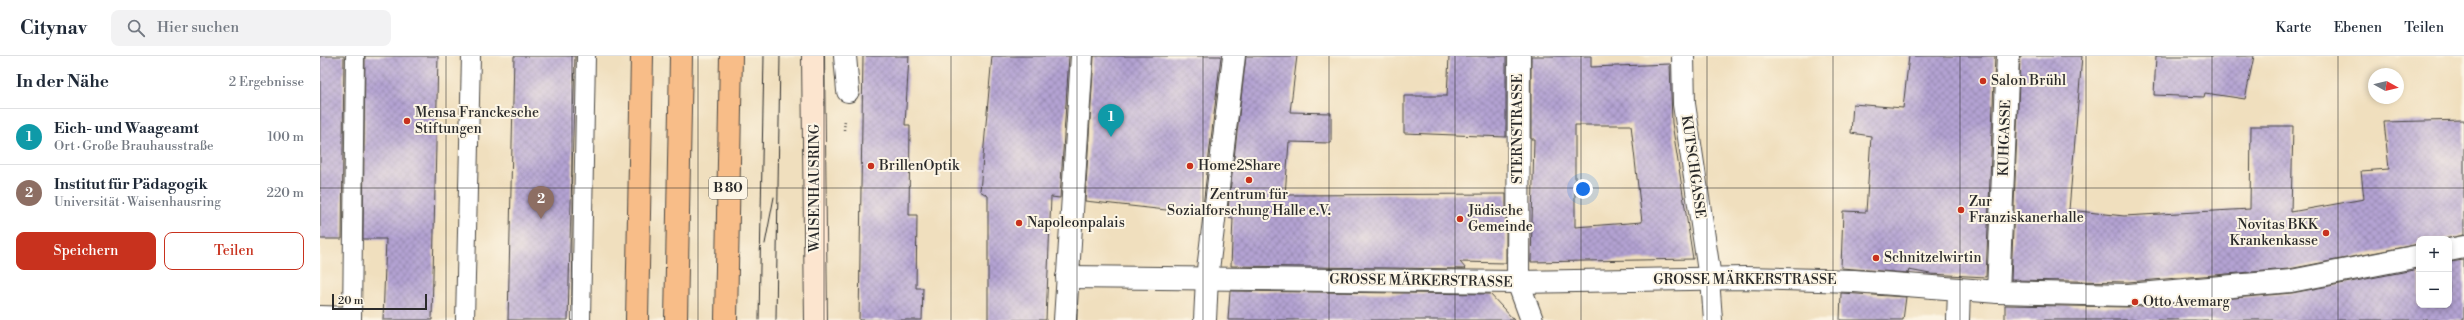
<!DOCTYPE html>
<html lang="de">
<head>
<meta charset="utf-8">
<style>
	body { margin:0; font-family:"Libre Bodoni",serif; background:#f2f2f3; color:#1f2937 }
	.controls { position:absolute; right:12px; bottom:12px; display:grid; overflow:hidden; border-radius:8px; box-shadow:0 2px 6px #0003 }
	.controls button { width:36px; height:36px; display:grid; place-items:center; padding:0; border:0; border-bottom:1px solid #e0e1e3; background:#fff; color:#1f2937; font:20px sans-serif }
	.compass { position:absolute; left:2048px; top:12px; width:36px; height:36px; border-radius:50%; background:#fff; box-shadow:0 2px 6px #0003; rotate:98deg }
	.scale { position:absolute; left:12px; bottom:10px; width:95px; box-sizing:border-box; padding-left:4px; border:2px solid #2b2b2b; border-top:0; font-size:11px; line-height:14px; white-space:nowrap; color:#2b2b2b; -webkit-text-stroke:3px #fcf5e5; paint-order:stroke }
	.you { position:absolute; left:1263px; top:133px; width:14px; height:14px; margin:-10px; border:3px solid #fff; border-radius:50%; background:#1a73e8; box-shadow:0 0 0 6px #1a73e833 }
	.badge { display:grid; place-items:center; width:26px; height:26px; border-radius:50%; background:#c8321e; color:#fff; font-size:13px; font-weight:700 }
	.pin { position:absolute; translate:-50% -33px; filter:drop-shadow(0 1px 2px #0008) }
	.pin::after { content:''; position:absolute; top:21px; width:14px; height:12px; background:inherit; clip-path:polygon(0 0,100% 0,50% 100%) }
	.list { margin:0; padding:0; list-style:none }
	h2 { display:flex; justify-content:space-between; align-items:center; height:52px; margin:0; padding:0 16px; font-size:17px }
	h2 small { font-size:13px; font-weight:400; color:#747a83 }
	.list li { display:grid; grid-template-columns:26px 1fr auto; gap:12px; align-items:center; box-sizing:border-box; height:56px; padding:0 16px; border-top:1px solid #e0e1e3 }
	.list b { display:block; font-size:15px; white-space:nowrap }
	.list p { margin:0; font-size:13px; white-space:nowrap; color:#747a83 }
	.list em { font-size:13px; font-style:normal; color:#747a83 }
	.actions { display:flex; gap:8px; padding:12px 16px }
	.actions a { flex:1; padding:9px 0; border:1px solid #c8321e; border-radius:8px; text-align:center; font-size:14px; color:#c8321e }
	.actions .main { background:#c8321e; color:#fff }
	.icon { flex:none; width:22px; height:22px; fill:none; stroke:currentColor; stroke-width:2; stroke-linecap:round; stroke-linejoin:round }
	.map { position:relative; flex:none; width:2144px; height:264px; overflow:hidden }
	header { display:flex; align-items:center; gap:24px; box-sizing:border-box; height:56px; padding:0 20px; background:#fff; border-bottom:1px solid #e0e1e3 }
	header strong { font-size:19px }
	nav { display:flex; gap:22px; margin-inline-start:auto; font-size:14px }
	.search { width:280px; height:36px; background:#f2f2f3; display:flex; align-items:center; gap:10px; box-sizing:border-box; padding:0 14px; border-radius:8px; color:#747a83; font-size:15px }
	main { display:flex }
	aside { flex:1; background:#fff }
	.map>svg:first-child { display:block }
	.building { fill:url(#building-cross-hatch); fill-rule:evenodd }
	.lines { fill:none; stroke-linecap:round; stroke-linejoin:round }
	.lane-casing { stroke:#494641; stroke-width:20 }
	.street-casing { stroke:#494641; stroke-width:24 }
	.secondary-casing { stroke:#494641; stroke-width:24 }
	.primary-casing { stroke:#494641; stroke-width:24 }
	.path { stroke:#494641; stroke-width:2.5; stroke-dasharray:1 3; stroke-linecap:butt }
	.lane { stroke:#fff; stroke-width:18 }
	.street { stroke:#fff; stroke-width:22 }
	.secondary { stroke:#fce5cf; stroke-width:22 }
	.primary { stroke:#f8bd88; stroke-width:22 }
	.tram { stroke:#2b2b2b; stroke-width:1 }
	.grid { fill:none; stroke:#2b2b2b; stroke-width:1; stroke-opacity:0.55 }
	.poi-dot { fill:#c8321e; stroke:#fcf5e5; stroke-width:1.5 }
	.labels { text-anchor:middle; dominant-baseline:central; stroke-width:4; stroke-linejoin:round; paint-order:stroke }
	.shield { fill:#fcf5e5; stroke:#6a6863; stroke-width:1 }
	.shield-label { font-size:13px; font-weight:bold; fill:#2b2b2b }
	.poi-label { font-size:14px; fill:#2b2b2b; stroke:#fcf5e5; text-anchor:start }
	.street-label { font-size:14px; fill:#2b2b2b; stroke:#fcf5e5 }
</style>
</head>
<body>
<header>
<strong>Citynav</strong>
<div class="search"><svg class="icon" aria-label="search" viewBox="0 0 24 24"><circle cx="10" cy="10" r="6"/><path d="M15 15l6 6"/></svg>Hier suchen</div>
<nav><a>Karte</a><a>Ebenen</a><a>Teilen</a></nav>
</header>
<main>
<aside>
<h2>In der Nähe<small>2 Ergebnisse</small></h2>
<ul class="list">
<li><span class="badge" style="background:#0f9aa8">1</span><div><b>Eich- und Waageamt</b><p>Ort · Große Brauhausstraße</p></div><em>100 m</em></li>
<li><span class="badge" style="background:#8d6e63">2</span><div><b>Institut für Pädagogik</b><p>Universität · Waisenhausring</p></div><em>220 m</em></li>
</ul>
<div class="actions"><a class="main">Speichern</a><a>Teilen</a></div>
</aside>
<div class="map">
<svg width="2144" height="264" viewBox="0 0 2144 264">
	<defs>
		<pattern id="building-cross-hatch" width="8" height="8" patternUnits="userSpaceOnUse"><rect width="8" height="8" fill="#b4a3d3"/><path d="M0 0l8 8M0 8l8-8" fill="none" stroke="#9385ab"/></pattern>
	</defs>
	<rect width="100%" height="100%" fill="#fcf5e5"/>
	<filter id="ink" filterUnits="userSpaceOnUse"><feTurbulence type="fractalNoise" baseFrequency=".025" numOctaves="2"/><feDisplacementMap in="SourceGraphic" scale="8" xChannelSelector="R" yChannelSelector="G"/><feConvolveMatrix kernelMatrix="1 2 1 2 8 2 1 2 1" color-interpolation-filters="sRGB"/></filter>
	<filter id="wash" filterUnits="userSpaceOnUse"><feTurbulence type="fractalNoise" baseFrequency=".012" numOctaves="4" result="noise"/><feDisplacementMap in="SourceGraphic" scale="16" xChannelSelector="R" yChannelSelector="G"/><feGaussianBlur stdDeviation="0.9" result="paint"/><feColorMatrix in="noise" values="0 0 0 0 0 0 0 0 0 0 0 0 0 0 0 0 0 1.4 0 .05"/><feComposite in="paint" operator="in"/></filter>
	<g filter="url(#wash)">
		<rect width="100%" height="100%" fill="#f0dfbe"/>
		<g id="blocks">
			<g class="building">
				<path d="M0,0H24L22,183H0Z"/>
				<path d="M45,0H118L112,264H63L66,183H43Z"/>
				<path d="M194,0H255L248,264H188Z"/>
				<path d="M543,0H589L585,69H590L589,159H597L596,232H603L602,264H539Z"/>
				<path d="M672,0H749L740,142L731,141L726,264H668V140L660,135Z"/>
				<path d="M774,0H901L882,158L765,145Z"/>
				<path d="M926,0H977L970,56L1011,57V87L969,86L965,139L1186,138V207L1140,206L1146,213L911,210L913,162L907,161Z"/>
				<path d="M1129,0H1186V81L1084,77V40H1127Z"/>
				<path d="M1211,0H1271V11L1350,8L1352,67L1373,203L1211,206L1214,83H1211ZM1255,69H1311L1322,166L1255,171Z"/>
				<path d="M1589,0H1675L1666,221L1610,218L1589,214L1588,217L1521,212L1523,155L1546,156L1551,80L1531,77L1533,48L1583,52Z"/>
				<path d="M1700,0H1762L1749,154L1804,160L1930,153L1931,70H1973L1971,156L2044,143L2041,115L2069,113L2064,66L2144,64V179L2124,183H2099V188L1969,213L1808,226L1691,224Z"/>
				<path d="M1836,0H1934L1925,43L1885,37L1884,41L1834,39Z"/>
				<path d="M2144,204V264H1685V249L1809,251L1972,237L2099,213V249H2129V206Z"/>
				<path d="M910,235L1170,238L1194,264H908Z"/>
				<path d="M1521,237L1586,241L1583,264H1520Z"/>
			</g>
		</g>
	</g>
	<g filter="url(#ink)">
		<use href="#blocks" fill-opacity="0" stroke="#494641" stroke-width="1"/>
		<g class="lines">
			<defs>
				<g id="lane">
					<path d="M1390,222L1393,264"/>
					<path d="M0,259L32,260"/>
					<path d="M32,264L35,0"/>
					<path d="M145,264L151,0"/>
					<path d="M261,264L266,0"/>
				</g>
				<g id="street">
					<path d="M525,0L528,35"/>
					<path d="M1199,0L1198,226L1212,264"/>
					<path d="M1363,0L1364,48L1390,222"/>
					<path d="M2129,194L2144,191"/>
					<path d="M747,221L1198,226L1425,222L1534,225L1678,236L1808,239L1971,225L2099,200"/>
					<path d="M1678,236L1688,0"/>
					<path d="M745,264L762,0"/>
					<path d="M885,264L887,222L914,0"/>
					<path d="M1638,264L1639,234"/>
				</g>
				<path id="secondary" d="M493,0L496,264"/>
				<g id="primary">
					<path d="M317,264L322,0"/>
					<path d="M356,264L361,0"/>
					<path d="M406,264L411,0"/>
				</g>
			</defs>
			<use href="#lane" class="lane-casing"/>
			<use href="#street" class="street-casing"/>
			<use href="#secondary" class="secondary-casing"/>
			<use href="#primary" class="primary-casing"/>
			<path class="path" d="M524,74L525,63"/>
			<use href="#lane" class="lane"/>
			<use href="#street" class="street"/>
			<use href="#secondary" class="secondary"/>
			<use href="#primary" class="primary"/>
			<g class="tram">
				<path d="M445,188L454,141"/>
				<path d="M439,264L444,0"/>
				<path d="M456,264L460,0"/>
			</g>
		</g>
	</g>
	<path class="grid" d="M126,0V264M252,0V264M378,0V264M504,0V264M631,0V264M757,0V264M883,0V264M1009,0V264M1135,0V264M1261,0V264M1387,0V264M1513,0V264M1640,0V264M1766,0V264M1892,0V264M2018,0V264M0,132H2144"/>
	<g class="poi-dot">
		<circle cx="1663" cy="25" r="4"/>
		<circle cx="87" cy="65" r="4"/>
		<circle cx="551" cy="110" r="4"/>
		<circle cx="870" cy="110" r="4"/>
		<circle cx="929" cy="124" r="4"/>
		<circle cx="1641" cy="154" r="4"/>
		<circle cx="1140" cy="163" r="4"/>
		<circle cx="699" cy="167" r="4"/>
		<circle cx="2006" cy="177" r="4"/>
		<circle cx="1556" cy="202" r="4"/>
		<circle cx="1815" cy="246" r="4"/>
	</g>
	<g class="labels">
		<rect class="shield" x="389" y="121" width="38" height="22" rx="3"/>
		<g class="shield-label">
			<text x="408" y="132">B 80</text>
		</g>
		<g class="poi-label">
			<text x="1671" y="25">Salon Brühl</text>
			<text x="95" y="57">Mensa Franckesche<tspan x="95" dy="16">Stiftungen</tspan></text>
			<text x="559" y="110">BrillenOptik</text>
			<text x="878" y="110">Home2Share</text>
			<text x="929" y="139" text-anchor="middle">Zentrum für<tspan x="929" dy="16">Sozialforschung Halle e.V.</tspan></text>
			<text x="1649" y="146">Zur<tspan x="1649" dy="16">Franziskanerhalle</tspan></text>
			<text x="1148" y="155">Jüdische<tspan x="1148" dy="16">Gemeinde</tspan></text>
			<text x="707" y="167">Napoleonpalais</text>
			<text x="1998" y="169" text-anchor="end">Novitas BKK<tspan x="1998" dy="16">Krankenkasse</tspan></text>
			<text x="1564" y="202">Schnitzelwirtin</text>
			<text x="1823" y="246">Otto Avemarg</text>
		</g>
		<g class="street-label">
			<text transform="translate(1198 73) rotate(-90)">STERNSTRASSE</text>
			<text transform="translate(1685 82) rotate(-88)">KUHGASSE</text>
			<text transform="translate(1373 111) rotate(82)">KUTSCHGASSE</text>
			<text transform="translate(495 132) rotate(-90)">WAISENHAUSRING</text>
			<text x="1425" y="224">GROSSE MÄRKERSTRASSE</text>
			<text transform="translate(1101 225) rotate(1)">GROSSE MÄRKERSTRASSE</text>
		</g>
	</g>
</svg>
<div class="controls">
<button>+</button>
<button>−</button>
</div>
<svg class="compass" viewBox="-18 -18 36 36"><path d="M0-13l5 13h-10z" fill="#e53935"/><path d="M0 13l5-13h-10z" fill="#747a83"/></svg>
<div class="scale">20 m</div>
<div class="you"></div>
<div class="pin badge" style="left:791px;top:81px;background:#0f9aa8">1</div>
<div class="pin badge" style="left:221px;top:163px;background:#8d6e63">2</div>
</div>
</main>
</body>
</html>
